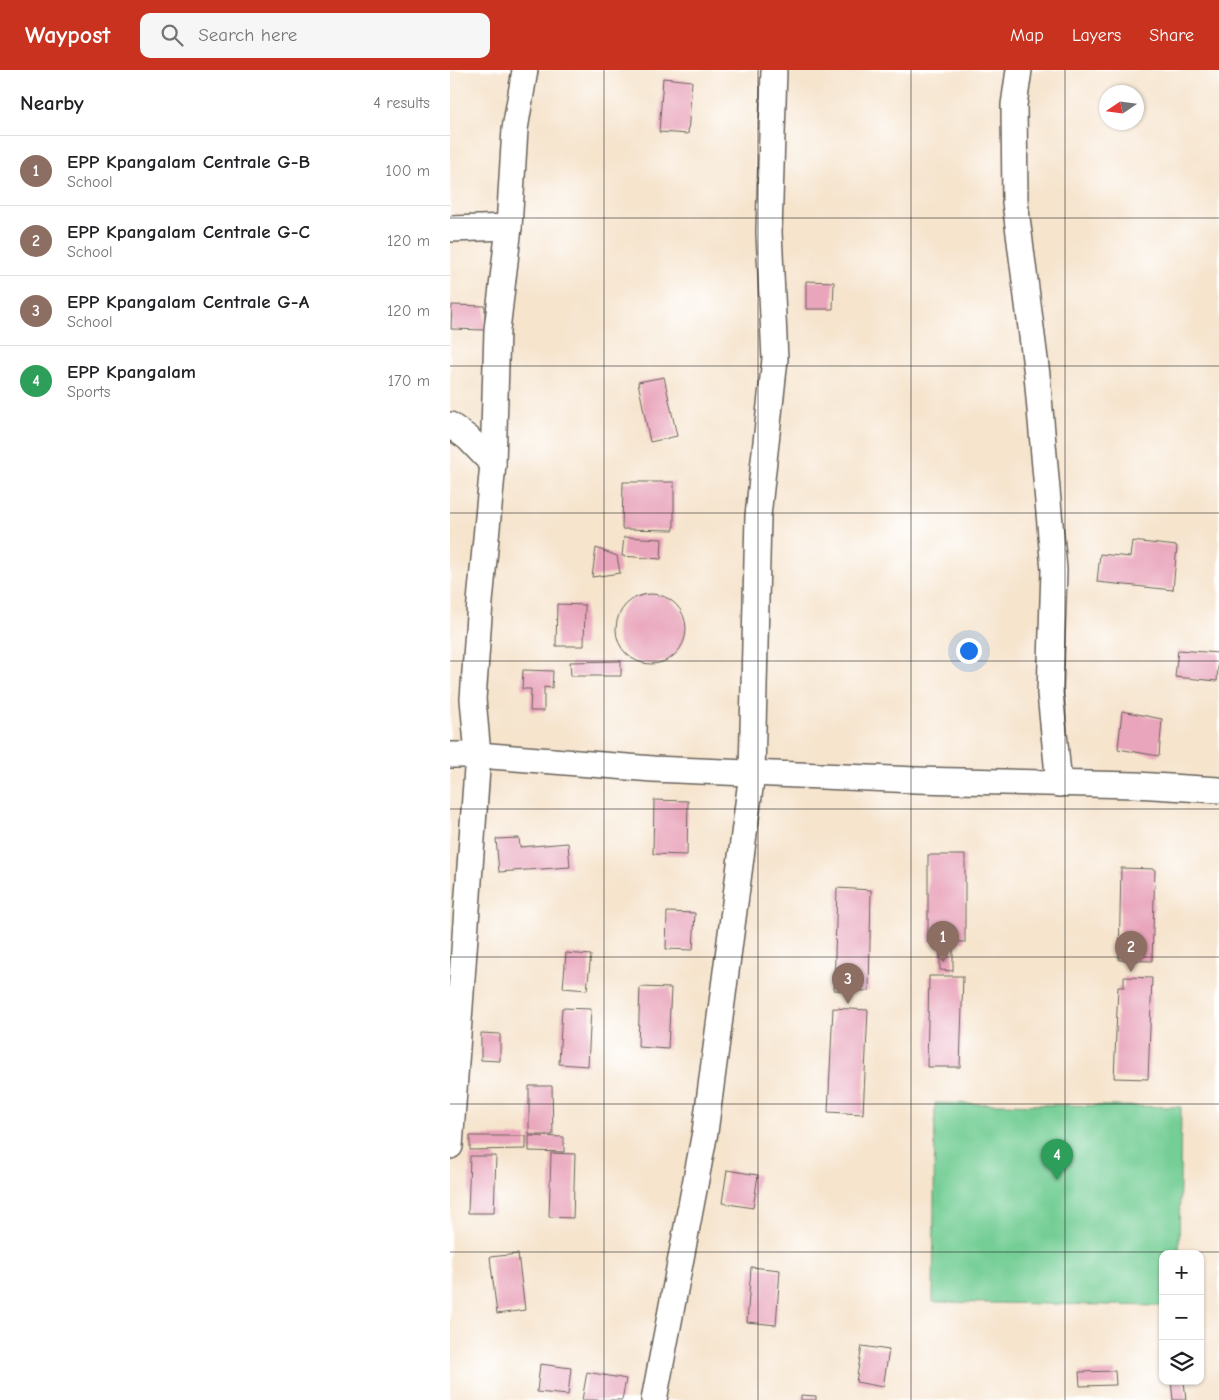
<!DOCTYPE html>
<html lang="en">
<head>
<meta charset="utf-8">
<style>
	body { margin:0; font-family:"Comic Neue",sans-serif; background:#f6f6f6; color:#202124 }
	.controls { position:absolute; right:15px; bottom:15px; display:grid; overflow:hidden; border-radius:10px; box-shadow:0 1px 4px #0004 }
	.controls button { width:45px; height:45px; display:grid; place-items:center; padding:0; border:0; border-bottom:1px solid #e0e0e0; background:#fff; color:#202124; font:25px sans-serif }
	.compass { position:absolute; left:649px; top:15px; width:45px; height:45px; border-radius:50%; background:#fff; box-shadow:0 1px 4px #0004; rotate:257deg }
	.you { position:absolute; left:518px; top:580px; width:18px; height:18px; margin:-12px; border:4px solid #fff; border-radius:50%; background:#1a73e8; box-shadow:0 0 0 8px #1a73e833 }
	.badge { display:grid; place-items:center; width:32px; height:32px; border-radius:50%; background:#c8321e; color:#fff; font-size:16px; font-weight:700 }
	.pin { position:absolute; translate:-50% -41px; filter:drop-shadow(0 1px 2px #0008) }
	.pin::after { content:''; position:absolute; top:26px; width:18px; height:15px; background:inherit; clip-path:polygon(0 0,100% 0,50% 100%) }
	.list { margin:0; padding:0; list-style:none }
	h2 { display:flex; justify-content:space-between; align-items:center; height:65px; margin:0; padding:0 20px; font-size:21px }
	h2 small { font-size:16px; font-weight:400; color:#757577 }
	.list li { display:grid; grid-template-columns:32px 1fr auto; gap:15px; align-items:center; box-sizing:border-box; height:70px; padding:0 20px; border-top:1px solid #e0e0e0 }
	.list b { display:block; font-size:19px; white-space:nowrap }
	.list p { margin:0; font-size:16px; white-space:nowrap; color:#757577 }
	.list em { font-size:16px; font-style:normal; color:#757577 }
	.icon { flex:none; width:28px; height:28px; fill:none; stroke:currentColor; stroke-width:2; stroke-linecap:round; stroke-linejoin:round }
	.map { position:relative; flex:none; width:769px; height:1330px; overflow:hidden }
	header { display:flex; align-items:center; gap:30px; box-sizing:border-box; height:70px; padding:0 25px; background:#c8321e; color:#fff }
	header strong { font-size:24px }
	nav { display:flex; gap:28px; margin-inline-start:auto; font-size:18px }
	.search { width:350px; height:45px; background:#f6f6f6; display:flex; align-items:center; gap:12px; box-sizing:border-box; padding:0 18px; border-radius:10px; color:#757577; font-size:19px }
	main { display:flex }
	aside { flex:1; background:#fff }
	.map>svg:first-child { display:block }
	.grass { fill:#74ce95; stroke:#487558 }
	.building { fill:#e9a5bb }
	.lines { fill:none; stroke-linecap:round; stroke-linejoin:round }
	.street-casing { stroke:#68625a; stroke-width:28 }
	.street { stroke:#fff; stroke-width:25 }
	.grid { fill:none; stroke:#1c1c1c; stroke-width:1; stroke-opacity:0.55 }
</style>
</head>
<body>
<header>
<strong>Waypost</strong>
<div class="search"><svg class="icon" aria-label="search" viewBox="0 0 24 24"><circle cx="10" cy="10" r="6"/><path d="M15 15l6 6"/></svg>Search here</div>
<nav><a>Map</a><a>Layers</a><a>Share</a></nav>
</header>
<main>
<aside>
<h2>Nearby<small>4 results</small></h2>
<ul class="list">
<li><span class="badge" style="background:#8d6e63">1</span><div><b>EPP Kpangalam Centrale G-B</b><p>School</p></div><em>100 m</em></li>
<li><span class="badge" style="background:#8d6e63">2</span><div><b>EPP Kpangalam Centrale G-C</b><p>School</p></div><em>120 m</em></li>
<li><span class="badge" style="background:#8d6e63">3</span><div><b>EPP Kpangalam Centrale G-A</b><p>School</p></div><em>120 m</em></li>
<li><span class="badge" style="background:#2e9e5b">4</span><div><b>EPP Kpangalam</b><p>Sports</p></div><em>170 m</em></li>
</ul>
</aside>
<div class="map">
<svg width="769" height="1330" viewBox="0 0 769 1330">
	<rect width="100%" height="100%" fill="#fff"/>
	<filter id="ink" filterUnits="userSpaceOnUse"><feTurbulence type="fractalNoise" baseFrequency=".02" numOctaves="2"/><feDisplacementMap in="SourceGraphic" scale="10" xChannelSelector="R" yChannelSelector="G"/><feConvolveMatrix kernelMatrix="1 2 1 2 8 2 1 2 1" color-interpolation-filters="sRGB"/></filter>
	<filter id="wash" filterUnits="userSpaceOnUse"><feTurbulence type="fractalNoise" baseFrequency=".0096" numOctaves="4" result="noise"/><feDisplacementMap in="SourceGraphic" scale="20" xChannelSelector="R" yChannelSelector="G"/><feGaussianBlur stdDeviation="1.12" result="paint"/><feColorMatrix in="noise" values="0 0 0 0 0 0 0 0 0 0 0 0 0 0 0 0 0 1.4 0 .05"/><feComposite in="paint" operator="in"/></filter>
	<g filter="url(#wash)">
		<rect width="100%" height="100%" fill="#f6e4cd"/>
		<path class="grass" d="M485,1033L731,1037L729,1184H713V1236L483,1232Z"/>
		<g id="blocks">
			<g class="building">
				<path d="M213,8L242,11L238,64L209,62Z"/>
				<path d="M356,211L384,212L383,239H356Z"/>
				<path d="M2,235L35,236V260L1,259Z"/>
				<path d="M214,307L227,366L200,372L188,312Z"/>
				<path d="M173,412H224V460L172,459Z"/>
				<path d="M174,467L212,469L211,489L172,486Z"/>
				<path d="M682,471L727,476L723,520L647,512L650,484L680,487Z"/>
				<path d="M146,478L167,486L170,503L142,507Z"/>
				<circle cx="201" cy="559" r="35"/>
				<path d="M107,534L135,535L134,576H106Z"/>
				<path d="M728,580L769,583L767,611L725,607Z"/>
				<path d="M171,591V606H121L120,592Z"/>
				<path d="M73,600L103,601L102,618L94,617V641H80L81,619H72Z"/>
				<path d="M672,641L712,649L709,686L668,679Z"/>
				<path d="M204,730L238,731L237,785L203,784Z"/>
				<path d="M69,768L70,777L118,773L120,797L49,802L46,769Z"/>
				<rect x="478" y="785" width="37" height="87"/>
				<path d="M671,798L705,799L702,891L669,890Z"/>
				<path d="M387,818L421,820L419,921L384,920Z"/>
				<path d="M217,842L245,843L243,880L216,879Z"/>
				<path d="M490,879H503V901L490,900Z"/>
				<path d="M116,883L141,885L137,920L113,918Z"/>
				<path d="M479,906H513L510,997H477Z"/>
				<path d="M674,907L702,908L698,1009L664,1008L668,917H674Z"/>
				<path d="M190,917L221,918L218,979L188,977Z"/>
				<path d="M112,938L141,939L138,996L109,994Z"/>
				<path d="M383,938L418,940L413,1044L378,1042Z"/>
				<path d="M31,963L50,964V991L31,990Z"/>
				<path d="M79,1016H102L103,1065H79Z"/>
				<path d="M20,1066H76V1079L20,1080Z"/>
				<path d="M79,1066L114,1067V1082L79,1081Z"/>
				<path d="M101,1083L125,1084L123,1148L99,1147Z"/>
				<path d="M20,1086H46L44,1143H18Z"/>
				<path d="M277,1100L308,1105L303,1138L272,1133Z"/>
				<path d="M68,1184L75,1240L47,1244L40,1187Z"/>
				<path d="M301,1197L330,1200L326,1255L297,1252Z"/>
				<path d="M412,1276L439,1280L433,1317L406,1312Z"/>
				<path d="M90,1294L121,1298L118,1325L87,1322Z"/>
				<path d="M665,1301L666,1315L630,1316L629,1302Z"/>
				<path d="M137,1302L176,1309L172,1330H132Z"/>
				<path d="M721,1311H734L736,1330H723Z"/>
				<path d="M351,1325L366,1326V1330H351Z"/>
			</g>
		</g>
	</g>
	<g filter="url(#ink)">
		<use href="#blocks" fill-opacity="0" stroke="#68625a" stroke-width="1"/>
		<g class="lines">
			<defs>
				<g id="street">
					<path d="M569,0L564,35L565,132L587,305L604,500L600,623L609,714"/>
					<path d="M0,159L59,157"/>
					<path d="M0,355L18,368L43,394"/>
					<path d="M0,685H28L203,699L466,710L686,715L769,720"/>
					<path d="M0,1076L28,685L23,629L30,532L43,394L47,260L59,157L65,59L75,0"/>
					<path d="M204,1330L255,1062L302,703L308,446L325,289L319,162L324,0"/>
				</g>
			</defs>
			<use href="#street" class="street-casing"/>
			<use href="#street" class="street"/>
		</g>
	</g>
	<path class="grid" d="M154,0V1330M308,0V1330M461,0V1330M615,0V1330M0,148H769M0,296H769M0,443H769M0,591H769M0,739H769M0,887H769M0,1034H769M0,1182H769"/>
</svg>
<div class="controls">
<button>+</button>
<button>−</button>
<button><svg class="icon" aria-label="layers" viewBox="0 0 24 24"><path d="M12 4l9 5-9 5-9-5zM3 14l9 5 9-5"/></svg></button>
</div>
<svg class="compass" viewBox="-18 -18 36 36"><path d="M0-13l5 13h-10z" fill="#e53935"/><path d="M0 13l5-13h-10z" fill="#757577"/></svg>
<div class="you"></div>
<div class="pin badge" style="left:493px;top:892px;background:#8d6e63">1</div>
<div class="pin badge" style="left:681px;top:902px;background:#8d6e63">2</div>
<div class="pin badge" style="left:398px;top:934px;background:#8d6e63">3</div>
<div class="pin badge" style="left:607px;top:1110px;background:#2e9e5b">4</div>
</div>
</main>
</body>
</html>
